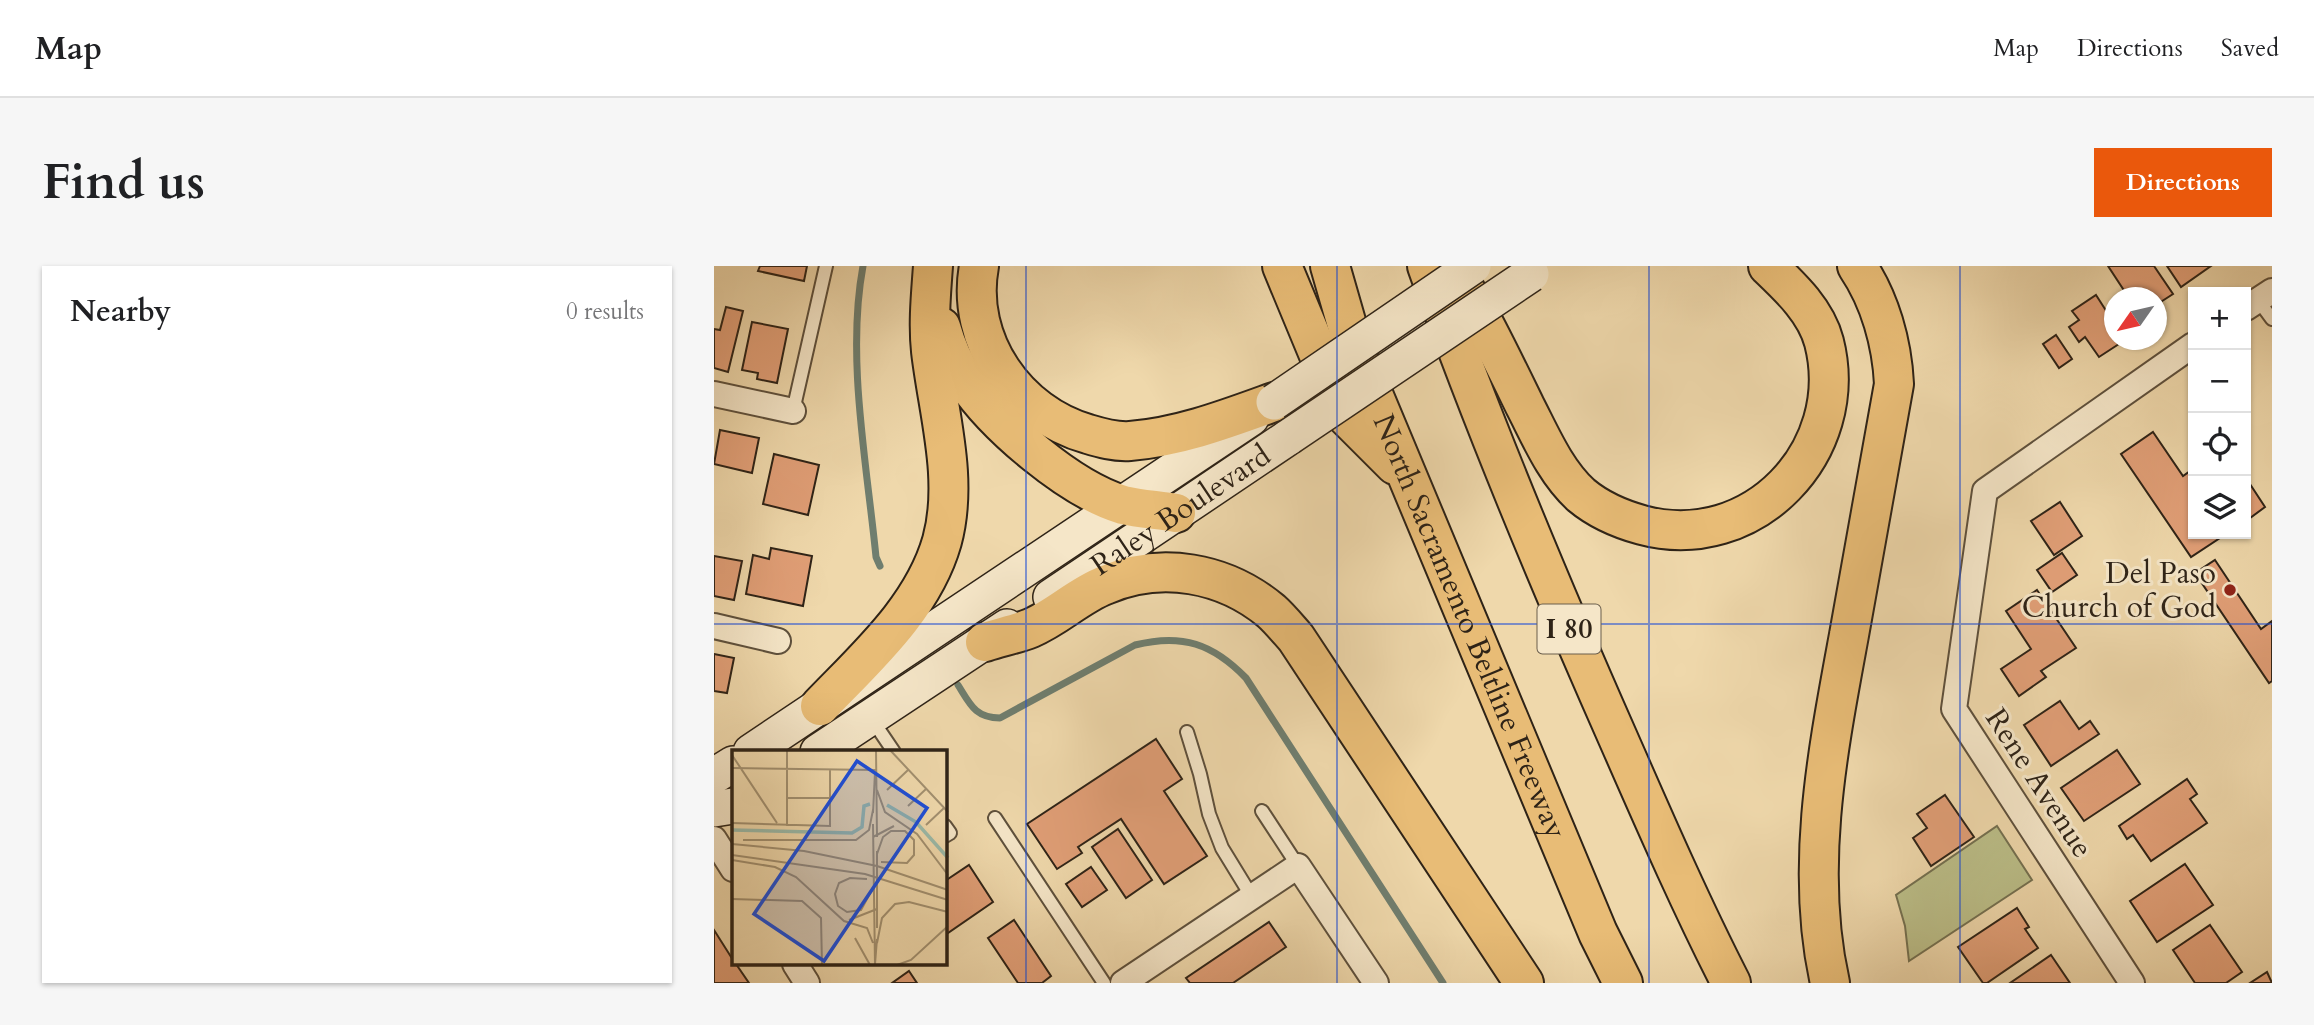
<!DOCTYPE html>
<html lang="en">
<head>
<meta charset="utf-8">
<style>
	body { margin:0; font-family:Cardo,serif; background:#f6f6f6; color:#202124 }
	.controls { position:absolute; right:21px; top:21px; display:grid; overflow:hidden; border-radius:0px; box-shadow:0 2px 5px #0004 }
	.controls button { width:63px; height:63px; display:grid; place-items:center; padding:0; border:0; border-bottom:2px solid #e0e0e0; background:#fff; color:#202124; font:35px sans-serif }
	.compass { position:absolute; left:1390px; top:21px; width:63px; height:63px; border-radius:50%; background:#fff; box-shadow:0 2px 5px #0004; rotate:236deg }
	.list { margin:0; padding:0; list-style:none }
	h2 { display:flex; justify-content:space-between; align-items:center; height:91px; margin:0; padding:0 28px; font-size:30px }
	h2 small { font-size:23px; font-weight:400; color:#757577 }
	.icon { flex:none; width:38px; height:38px; fill:none; stroke:currentColor; stroke-width:2; stroke-linecap:round; stroke-linejoin:round }
	.map { position:relative; flex:none; width:1558px; height:717px; overflow:hidden; border-radius:0px }
	header { display:flex; align-items:center; gap:42px; box-sizing:border-box; height:98px; padding:0 35px; background:#fff; border-bottom:2px solid #e0e0e0 }
	header strong { font-size:33px }
	nav { display:flex; gap:38px; margin-inline-start:auto; font-size:24px }
	.intro { display:flex; align-items:center; justify-content:space-between; box-sizing:border-box; height:168px; padding:0 42px }
	h1 { margin:0; font-size:49px }
	.button { padding:18px 32px; border-radius:0px; background:#ea580c; color:#fff; font-size:24px; font-weight:700 }
	main { display:flex; gap:42px; padding:0 42px }
	aside { flex:1; background:#fff; border-radius:0px; box-shadow:0 2px 5px #0004 }
	.map>svg:first-child { display:block }
	.green { fill:#bbbe88; stroke:#747050; stroke-width:2 }
	.lines { fill:none; stroke-linecap:round; stroke-linejoin:round }
	.stream { stroke:#6f7e6f; stroke-width:7 }
	.building { fill:#e19f77; stroke:#2e2317; stroke-width:2 }
	.lane-casing { stroke:#5e503c; stroke-width:16 }
	.street-casing { stroke:#5e503c; stroke-width:28 }
	.secondary-casing { stroke:#2e2317; stroke-width:38 }
	.highway-casing { stroke:#2e2317; stroke-width:42 }
	.lane { stroke:#f5e6c8; stroke-width:12 }
	.street { stroke:#f5e6c8; stroke-width:24 }
	.secondary { stroke:#f5e6c8; stroke-width:35 }
	.highway { stroke:#e8bc76; stroke-width:38 }
	.secondary-bridge-casing { stroke:#2e2317; stroke-width:38; stroke-linecap:butt }
	.secondary-bridge { stroke:#f5e6c8; stroke-width:35 }
	.grid { fill:none; stroke:#1d4ed8; stroke-width:2; stroke-opacity:0.55 }
	.poi-dot { fill:#8f2418; stroke:#f5e6c8; stroke-width:2.5 }
	.labels { text-anchor:middle; dominant-baseline:central; stroke-width:6; stroke-linejoin:round; paint-order:stroke }
	.shield { fill:#f5e6c8; stroke:#6a5e4c; stroke-width:2 }
	.shield-label { font-size:28px; font-weight:bold; fill:#2e2317 }
	.street-label { font-size:30px; fill:#2e2317; stroke:#f5e6c8 }
	.poi-label { font-size:30px; fill:#2e2317; stroke:#f5e6c8; text-anchor:end }
	.inset-river { fill:none; stroke:#9abaa9; stroke-width:3.5 }
	.inset-road { fill:none; stroke:#a29070; stroke-width:2 }
	.view { fill:#1d4ed8; fill-opacity:0.15; stroke:#1d4ed8; stroke-width:3.5 }
	.inset-edge { fill:none; stroke:#2e2317; stroke-width:3.5 }
</style>
</head>
<body>
<header>
<strong>Map</strong>
<nav><a>Map</a><a>Directions</a><a>Saved</a></nav>
</header>
<div class="intro"><h1>Find us</h1><a class="button">Directions</a></div>
<main>
<aside>
<h2>Nearby<small>0 results</small></h2>
<ul class="list">
</ul>
</aside>
<div class="map">
<svg width="1558" height="717" viewBox="0 0 1558 717">
	<rect width="100%" height="100%" fill="#efd8ab"/>
	<filter id="stains"><feTurbulence type="fractalNoise" baseFrequency=".00286" numOctaves="4"/><feColorMatrix values="0 0 0 0 .2 0 0 0 0 .09 0 0 0 0 .02 0 0 0 .5 -.17"/></filter>
	<radialGradient id="worn" r=".72"><stop offset=".6" stop-color="#630" stop-opacity="0"/><stop offset="1" stop-color="#630" stop-opacity=".3"/></radialGradient>
	<path class="green" d="M1283,560L1318,614L1195,695L1191,660L1182,629Z"/>
	<g class="lines">
		<g class="stream">
			<path d="M149,0C132,91 153,199 162,291L166,300"/>
			<path d="M244,419C256,438 261,452 286,452L421,379C468,367 499,378 532,412L729,717"/>
		</g>
	</g>
	<g class="building">
		<path d="M46,0H93L90,15L44,5Z"/>
		<path d="M1394,0H1440L1459,28L1442,39V32H1415Z"/>
		<path d="M1453,0H1497L1467,21Z"/>
		<path d="M1382,29L1400,57V74H1411L1385,91L1371,71L1365,76L1355,61L1365,54L1358,45Z"/>
		<path d="M12,41L29,45L14,106L0,102V63L6,64Z"/>
		<path d="M38,56L74,63L63,117L43,113L44,107L28,104Z"/>
		<path d="M1342,69L1358,93L1345,102L1329,78Z"/>
		<path d="M6,164L45,172L38,207L0,198Z"/>
		<path d="M1439,166L1469,210L1479,203V268H1512L1477,291L1407,188Z"/>
		<path d="M60,188L105,199L94,249L49,238Z"/>
		<path d="M1532,212L1551,241L1532,255Z"/>
		<path d="M1346,236L1368,270L1340,289L1317,255Z"/>
		<path d="M57,282L98,290L89,340L32,328L39,289L55,293Z"/>
		<path d="M1348,287L1363,309L1338,326L1323,304Z"/>
		<path d="M0,290L28,295L20,334L0,330Z"/>
		<path d="M1501,294L1547,363L1558,355V415L1555,417L1481,307Z"/>
		<path d="M1323,324L1362,382L1327,405L1332,411L1305,430L1287,403L1317,383L1292,345Z"/>
		<path d="M0,388L20,392L13,427L0,425Z"/>
		<path d="M1346,435L1365,463L1376,455L1385,468L1337,500L1310,459Z"/>
		<path d="M442,473L468,513L450,525L493,590L450,618L407,553L364,581L368,587L343,603L313,558Z"/>
		<path d="M1403,484L1426,518L1370,555L1347,522Z"/>
		<path d="M1473,513L1483,528L1476,533L1493,557L1437,595L1419,569L1413,573L1405,560Z"/>
		<path d="M1231,529L1260,571L1217,600L1199,572L1213,562L1203,548Z"/>
		<path d="M404,563L438,614L412,632L378,581Z"/>
		<path d="M1471,598L1499,639L1443,676L1416,635Z"/>
		<path d="M255,599L279,636L231,669V615Z"/>
		<path d="M377,601L393,624L368,641L352,618Z"/>
		<path d="M1303,642L1315,661L1311,663L1324,682L1273,717H1269L1244,681Z"/>
		<path d="M300,654L337,710L328,717H304L274,672Z"/>
		<path d="M555,656L572,681L519,717H476L472,712Z"/>
		<path d="M1496,659L1528,706L1512,717H1481L1459,684Z"/>
		<path d="M0,664L19,694V698H22L35,717H0Z"/>
		<path d="M1337,689L1356,717H1296Z"/>
		<path d="M195,705L203,717H178Z"/>
		<path d="M1553,706L1558,717H1536Z"/>
	</g>
	<g class="lines">
		<defs>
			<g id="lane">
				<path d="M1544,34L1558,53"/>
				<path d="M79,145L112,0"/>
				<path d="M157,452L180,486"/>
				<path d="M473,466L486,508L495,548L508,582L538,631"/>
				<path d="M548,545L584,600"/>
				<path d="M281,552L390,717"/>
				<path d="M231,560L236,567L231,570"/>
			</g>
			<g id="street">
				<path d="M1532,42L1558,25"/>
				<path d="M0,128L79,145"/>
				<path d="M0,360L64,375"/>
				<path d="M0,573L19,603"/>
				<path d="M81,698L93,717"/>
				<path d="M409,717L584,600L662,717"/>
				<path d="M1418,717L1240,443L1271,225L1479,79"/>
			</g>
			<g id="secondary">
				<path id="s1" d="M337,331L575,171"/>
				<path d="M37,486L537,152"/>
				<path d="M104,486L293,361"/>
				<path d="M0,510L19,498"/>
				<path d="M0,543L19,540"/>
			</g>
			<g id="highway">
				<path d="M265,0C251,75 303,148 374,168C387,172 401,176 416,175C466,171 513,153 560,136"/>
				<path d="M568,0L629,147L681,199"/>
				<path id="s2" d="M616,0L639,80L884,667L909,717"/>
				<path d="M713,0C770,161 835,316 904,472C940,554 976,637 1017,717"/>
				<path d="M737,0C765,45 788,93 811,140C827,171 841,205 867,229C885,244 906,253 928,259C1038,289 1138,185 1110,76C1102,45 1076,21 1054,0"/>
				<path d="M227,61C232,79 240,98 251,114C282,160 356,223 409,239C426,243 445,244 462,247"/>
				<path d="M271,376C286,371 302,368 317,362C343,351 365,329 391,319C447,295 510,306 557,345C566,353 574,363 582,372L810,717"/>
				<path d="M106,440C152,392 209,342 228,275C245,213 224,146 217,85C214,57 217,28 219,0"/>
				<path d="M1116,717C1090,602 1114,483 1135,369C1150,285 1165,201 1180,118C1178,77 1166,34 1143,0"/>
			</g>
		</defs>
		<use href="#lane" class="lane-casing"/>
		<use href="#street" class="street-casing"/>
		<use href="#secondary" class="secondary-casing"/>
		<use href="#highway" class="highway-casing"/>
		<use href="#lane" class="lane"/>
		<use href="#street" class="street"/>
		<use href="#secondary" class="secondary"/>
		<use href="#highway" class="highway"/>
		<defs>
			<g id="secondary-bridge">
				<path d="M560,136L759,0"/>
				<path d="M575,171L817,8"/>
			</g>
		</defs>
		<use href="#secondary-bridge" class="secondary-bridge-casing"/>
		<use href="#secondary-bridge" class="secondary-bridge"/>
	</g>
	<path class="grid" d="M312,0V717M623,0V717M935,0V717M1246,0V717M0,358H1558"/>
	<circle class="poi-dot" cx="1516" cy="324" r="7"/>
	<g class="labels">
		<rect class="shield" x="823.5" y="338.5" width="63" height="49" rx="5"/>
		<g class="shield-label">
			<text x="855" y="363">I 80</text>
		</g>
		<g class="street-label">
			<text stroke="none"><textPath href="#s1" startOffset="156">Raley Boulevard</textPath></text>
			<text stroke="none"><textPath href="#s2" startOffset="387">North Sacramento Beltline Freeway</textPath></text>
			<text transform="translate(1325 517) rotate(57)">Rene Avenue</text>
		</g>
		<g class="poi-label">
			<text x="1502" y="307">Del Paso<tspan x="1502" dy="34">Church of God</tspan></text>
		</g>
	</g>
	<g transform="translate(18 484)">
		<rect width="215" height="215" fill="#efd8ab"/>
		<path class="inset-river" d="M155,55L184,72L216,108M0,80L120,83L130,77L132,56L138,54"/>
		<path class="inset-road" d="M144,0L145,87M158,0L216,62M0,5L45,73M0,18L144,20M145,40L153,62L185,84L216,125M155,40L176,20M55,48H98M176,56L194,39M141,63L143,22M0,73L98,76V20M141,74L143,215M194,75L212,58M55,76V0M141,87L162,76M11,90H124L137,80L141,60M0,94L72,101L145,116L216,140M145,101V178M145,104L151,87L159,81H173L182,90V105L175,113L149,112M0,105L133,124L216,150M0,110L43,117L64,127L112,171L135,178L141,193M135,129L118,128L107,133L103,144L106,156L115,162L129,160L141,138M0,149L70,151L89,168L90,215M117,170L145,159M123,188L138,215M145,193L150,168L163,154L177,152L216,162M143,214L145,189M165,215L179,210L216,176"/>
		<path class="view" d="M125,11L195,58L92,211L22,164Z"/>
		<rect width="215" height="215" class="inset-edge"/>
	</g>
	<rect width="100%" height="100%" filter="url(#stains)"/>
	<rect width="100%" height="100%" fill="url(#worn)"/>
</svg>
<div class="controls">
<button>+</button>
<button>−</button>
<button><svg class="icon" aria-label="locate" viewBox="0 0 24 24"><circle cx="12" cy="12" r="6"/><path d="M12 2v4M12 18v4M2 12h4M18 12h4"/></svg></button>
<button><svg class="icon" aria-label="layers" viewBox="0 0 24 24"><path d="M12 4l9 5-9 5-9-5zM3 14l9 5 9-5"/></svg></button>
</div>
<svg class="compass" viewBox="-18 -18 36 36"><path d="M0-13l5 13h-10z" fill="#e53935"/><path d="M0 13l5-13h-10z" fill="#757577"/></svg>
</div>
</main>
</body>
</html>
